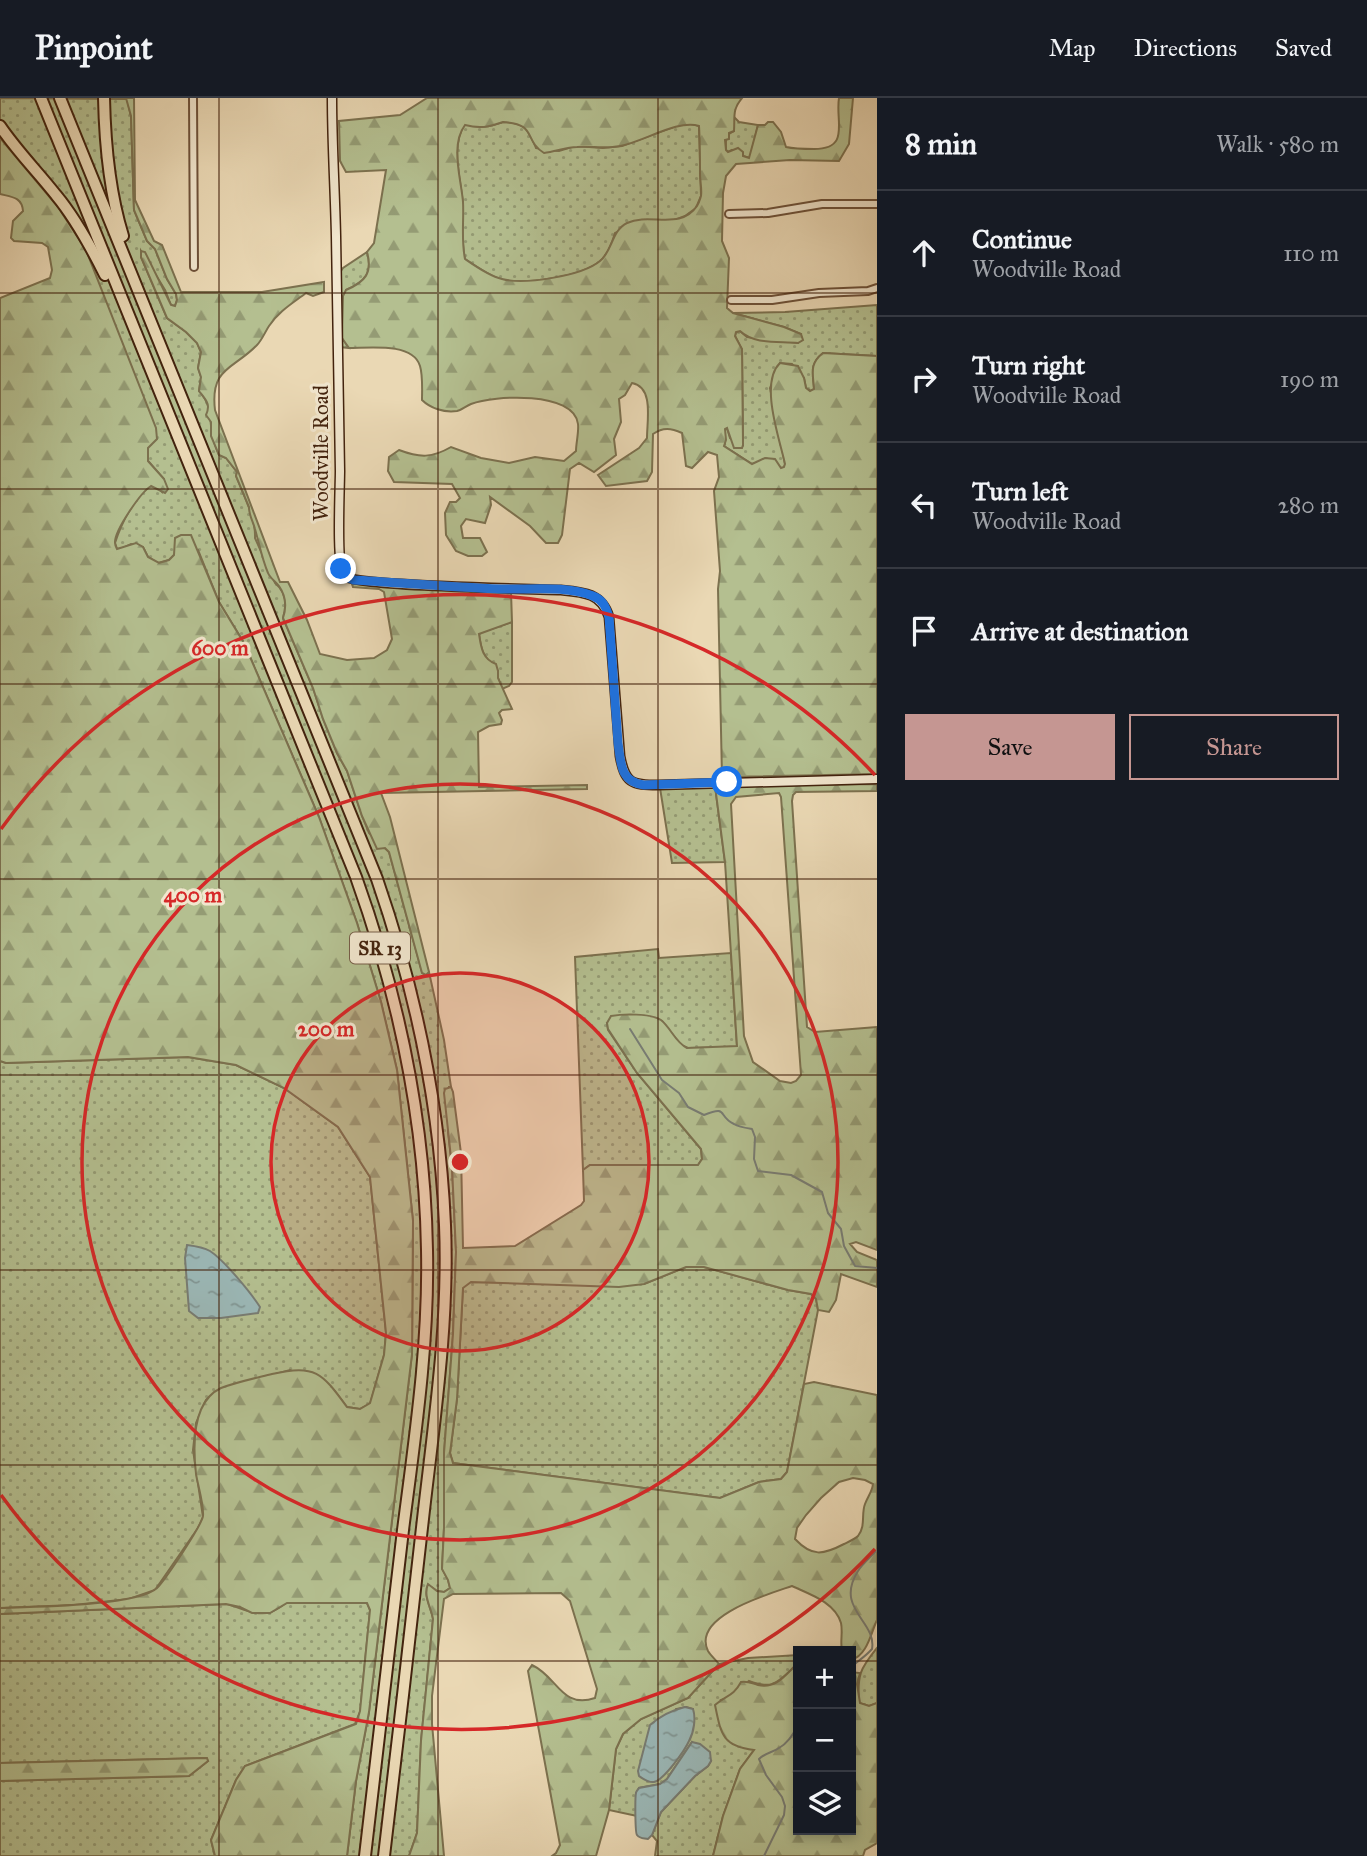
<!DOCTYPE html>
<html lang="en">
<head>
<meta charset="utf-8">
<style>
	body { margin:0; font-family:"IM FELL Great Primer",serif; background:#20242c; color:#f1f3f6 }
	.controls { position:absolute; right:21px; bottom:21px; display:grid; overflow:hidden; border-radius:0px; box-shadow:0 4px 10px #0003 }
	.controls button { width:63px; height:63px; display:grid; place-items:center; padding:0; border:0; border-bottom:2px solid #363941; background:#171b24; color:#f1f3f6; font:35px sans-serif }
	.stop { position:absolute; width:21px; height:21px; margin:-16px; border:5px solid #1a73e8; border-radius:50%; background:#fff }
	.stop.end { background:#1a73e8; border-color:#fff; box-shadow:0 2px 7px #0008 }
	.list { margin:0; padding:0; list-style:none }
	h2 { display:flex; justify-content:space-between; align-items:center; height:91px; margin:0; padding:0 28px; font-size:30px }
	h2 small { font-size:23px; font-weight:400; color:#9ea1a6 }
	.list li { display:grid; grid-template-columns:46px 1fr auto; gap:21px; align-items:center; box-sizing:border-box; height:126px; padding:0 28px; border-top:2px solid #363941 }
	.list b { display:block; font-size:26px; white-space:nowrap }
	.list p { margin:0; font-size:23px; white-space:nowrap; color:#9ea1a6 }
	.list em { font-size:23px; font-style:normal; color:#9ea1a6 }
	.actions { display:flex; gap:14px; padding:21px 28px }
	.actions a { flex:1; padding:16px 0; border:2px solid #c59692; border-radius:0px; text-align:center; font-size:24px; color:#c59692 }
	.actions .main { background:#c59692; color:#111 }
	.icon { flex:none; width:38px; height:38px; fill:none; stroke:currentColor; stroke-width:2; stroke-linecap:round; stroke-linejoin:round }
	.map { position:relative; flex:none; width:877px; height:1758px; overflow:hidden }
	header { display:flex; align-items:center; gap:42px; box-sizing:border-box; height:98px; padding:0 35px; background:#171b24; border-bottom:2px solid #363941 }
	header strong { font-size:33px }
	nav { display:flex; gap:38px; margin-inline-start:auto; font-size:24px }
	main { display:flex }
	aside { flex:1; background:#171b24 }
	.map>svg:first-child { display:block }
	.green { fill:url(#green-dots); stroke:#7c714f; stroke-width:2; fill-rule:evenodd }
	.forest { fill:url(#forest-firs); stroke:#7c714f; stroke-width:2; fill-rule:evenodd }
	.water { fill:url(#water-ripples); stroke:#787c73; stroke-width:2 }
	.lines { fill:none; stroke-linecap:round; stroke-linejoin:round }
	.stream { stroke:#787c73; stroke-width:2 }
	.street-casing { stroke:#6d5038; stroke-width:10 }
	.secondary-casing { stroke:#43230e; stroke-width:11 }
	.highway-casing { stroke:#43230e; stroke-width:14 }
	.street { stroke:#f1e6ce; stroke-width:6 }
	.secondary { stroke:#f1e6ce; stroke-width:8 }
	.highway { stroke:#ead8b4; stroke-width:10 }
	.route { stroke:#1a73e8; stroke-width:9 }
	.grid { fill:none; stroke:#43230e; stroke-width:2; stroke-opacity:0.55 }
	.ring { fill:none; stroke:#d62828; stroke-width:3.5 }
	.labels { text-anchor:middle; dominant-baseline:central; stroke-width:6; stroke-linejoin:round; paint-order:stroke }
	.shield { fill:#f1e6ce; stroke:#775e48; stroke-width:2 }
	.shield-label { font-size:19px; font-weight:bold; fill:#43230e }
	.street-label { font-size:21px; fill:#43230e; stroke:#f1e6ce }
	.centre { fill:#d62828; stroke:#f1e6ce; stroke-width:3.5 }
	.ring-label { font-size:21px; text-anchor:middle; font-weight:bold; fill:#d62828; stroke:#f1e6ce; stroke-width:6; stroke-linejoin:round; paint-order:stroke }
</style>
</head>
<body>
<header>
<strong>Pinpoint</strong>
<nav><a>Map</a><a>Directions</a><a>Saved</a></nav>
</header>
<main>
<div class="map">
<svg width="877" height="1758" viewBox="0 0 877 1758">
	<defs>
		<pattern id="green-dots" width="8" height="8" patternUnits="userSpaceOnUse" patternTransform="scale(1.75)"><rect width="8" height="8" fill="#b4bf90"/><path d="M2 2h.1M6 6h.1" fill="none" stroke="#949b74" stroke-width="1.8" stroke-linecap="round"/></pattern>
		<pattern id="forest-firs" width="22" height="20" patternUnits="userSpaceOnUse" patternTransform="scale(1.75)"><rect width="22" height="20" fill="#b4bf90"/><path d="M5 1l3.5 6h-7zM16 11l3.5 6h-7z" fill="#949b74"/></pattern>
		<pattern id="water-ripples" width="26" height="14" patternUnits="userSpaceOnUse" patternTransform="scale(1.75)"><rect width="26" height="14" fill="#9bb8b7"/><path d="M2 4q2-2 4 0t4 0M15 11q2-2 4 0t4 0" fill="none" stroke="#809593"/></pattern>
	</defs>
	<rect width="100%" height="100%" fill="#ead8b4"/>
	<filter id="stains"><feTurbulence type="fractalNoise" baseFrequency=".00286" numOctaves="4"/><feColorMatrix values="0 0 0 0 .2 0 0 0 0 .09 0 0 0 0 .02 0 0 0 .5 -.17"/></filter>
	<radialGradient id="worn" r=".72"><stop offset=".6" stop-color="#630" stop-opacity="0"/><stop offset="1" stop-color="#630" stop-opacity=".3"/></radialGradient>
	<g class="green">
		<path d="M0,0L127,1L131,18L134,112L147,143L155,151L167,181L176,196L177,202L175,208L171,207L165,192L141,153V159L167,220L186,234L197,245L201,254L198,270L201,279L199,293C212,307 209,318 212,335C213,342 216,350 219,357L226,360L237,374L236,378C243,396 256,420 255,440L275,485C286,494 287,507 283,520L313,590L323,621L337,655L347,673L362,718L369,735L389,754L422,874L424,876L429,874L444,942L451,989H449L448,1034L452,1069L456,1154L453,1236L444,1355V1430L442,1470L448,1482L450,1490L444,1494L437,1493L428,1487C423,1498 431,1509 433,1521L421,1643L417,1735L409,1758H347L356,1683L369,1614L412,1256L413,1123L397,972L381,904L357,825L319,719L244,545L219,504L198,452L174,457L169,462L158,465L148,459L143,449L131,446L123,450L117,451L115,445C121,426 134,399 151,388L157,389L162,394L164,381L148,363V350L97,184L86,152L0,40Z"/>
		<path d="M734,19L739,24L758,27L750,60L743,58L732,52L728,54L726,52C726,43 724,37 734,33Z"/>
		<path d="M503,24C526,25 528,31 536,50L559,53L575,48L603,50L622,48L676,28L690,25L699,28L701,98L696,110L685,118L672,123L645,122L615,135C612,145 608,157 599,164C579,179 528,186 503,182C490,179 476,168 465,161C461,143 463,125 463,106C461,82 450,48 465,26C480,31 489,29 503,24Z"/>
		<path d="M367,154C373,175 365,184 346,192L342,240L349,250L340,249L339,176L343,170Z"/>
		<path d="M877,207V258L823,255C809,266 813,275 814,291L811,293L806,290L804,280L792,266L780,265L770,290L785,366L784,370H781C775,363 760,363 752,366L724,348L725,345V331L727,330L730,340L743,347L742,252L735,238L736,234L740,233L747,239L798,245L801,236L784,229L733,215L785,214Z"/>
		<path d="M512,524V584L509,588L502,591L498,580V573C484,559 481,554 479,535Z"/>
		<path d="M715,688L725,764L672,765L660,690Z"/>
		<path d="M658,851L659,860L731,855L737,949L688,950L681,947L662,923L607,925L608,932L637,975L701,1051L702,1061L698,1067H590L583,1072L575,859Z"/>
		<path d="M188,959L236,967L284,990L338,1029L370,1079L386,1235L384,1257L370,1306L360,1311L347,1309L334,1292L290,1272L220,1291L206,1302L196,1325L193,1352L203,1419L198,1430L155,1492L129,1501L74,1507L0,1510V963L6,965Z"/>
		<path d="M686,1169H704L788,1192L811,1196L816,1200L818,1212L787,1374L781,1381L759,1384L720,1400L453,1365L450,1355L457,1301L463,1189L470,1184L644,1186Z"/>
		<path d="M286,1505H367L370,1512L360,1614L355,1626L245,1668L236,1682L211,1742L215,1758H0V1683L189,1678L208,1663L206,1660L0,1665V1516L226,1506C240,1509 256,1519 271,1514C276,1512 282,1508 286,1505Z"/>
		<path d="M877,1550V1605L869,1608L859,1605C857,1577 860,1571 877,1550Z"/>
		<path d="M798,1557V1571L794,1569C777,1585 772,1592 749,1583L730,1599L721,1602L754,1652L740,1671L723,1718L713,1758H655L657,1743L652,1737L661,1714L695,1678L708,1668L711,1663L692,1644L667,1681L661,1686L639,1690L636,1696L637,1718L609,1712L616,1651L623,1636L641,1621L688,1600L719,1566L748,1560ZM686,1609L693,1611C694,1639 688,1645 672,1668L676,1611Z"/>
	</g>
	<g class="forest">
		<path d="M126,0H134L135,102L154,143L162,147L181,194H262L324,184V194L313,198L306,195C293,205 279,213 269,228C265,234 262,242 257,247C233,272 210,269 215,312L280,484H288L307,522L320,556L347,562L374,560L387,552L392,541L384,494L379,491L353,489L352,486L511,494L512,524L479,536C481,549 482,561 496,566L498,573V580L512,611L502,612L499,615L502,622L501,626L489,628L478,634L479,689L587,687V691L381,695L390,719L429,874L426,877L422,875L389,754L385,750L377,751L362,718L347,673L337,655L323,621L313,590L283,520C287,508 286,498 279,488C275,483 270,480 268,475C262,461 259,445 255,431C253,423 249,418 249,409L236,378L237,374L226,360L219,357L211,338V324L206,317C211,306 206,302 199,293L201,279L198,270L201,254L197,245L186,234L167,220L141,159V153L145,154L171,207L175,208L177,202L176,196L167,181L155,151L147,143L134,112L131,18Z"/>
		<path d="M427,0H742C732,12 735,18 734,33L729,35V41L725,42L726,52L728,54L738,50L743,54V58L749,60L758,27H765L768,24H773L781,34L786,49C795,51 805,51 814,51C851,51 835,23 839,0H853L849,46L839,63L790,62L736,66L726,78L723,95L722,143L729,160L727,210L733,215L784,229L801,236L803,242L798,245C779,243 755,247 740,233L736,234L735,238L742,251L743,347L742,350H734L727,330L725,331L726,342L724,348L752,366L765,360L775,361L781,370L784,369L785,366C780,342 759,285 780,265L798,268L804,280L806,290L810,293L814,291C813,275 809,266 823,255L877,258V676L722,679L718,491L720,473L714,393L719,379L717,357L708,354L692,370L686,368L682,335C671,330 663,329 653,336L652,374L647,383L606,388L598,377L639,350L647,340C647,322 654,289 632,285L625,297L619,301L621,324L614,341L616,357L594,374L579,365L570,371L562,437L558,445H546L530,428L490,399L491,407L485,425L466,421L461,428L463,440H480L487,454L482,458H468L456,453L446,437L445,415L450,404H456L460,400L452,386L394,384L388,373L389,359L399,352C420,360 432,360 451,349L481,360L509,365L535,359L564,363L576,353C576,345 579,334 578,326C574,293 494,297 471,306C466,308 462,312 457,313C444,315 430,310 422,302C422,292 423,278 420,268C413,244 368,250 349,250L342,240L343,198L346,192C365,184 373,175 367,154L374,145L386,72L346,74L340,63L339,23L400,17ZM503,24C538,26 523,42 544,55C555,54 566,49 577,49C592,48 605,51 620,48C643,44 678,21 699,28C700,44 700,60 700,76C700,83 702,91 701,98C700,101 699,105 697,108C680,133 650,114 627,125C611,133 613,153 600,163C582,178 524,187 502,181C489,178 475,168 465,161C461,142 464,123 463,104C461,80 450,47 465,27C480,31 489,29 503,24Z"/>
		<path d="M0,40L58,109L86,152L156,330L157,341L148,350V363L164,381L168,391L165,395L151,388C141,394 114,433 115,445C115,447 116,449 117,451L136,445L143,449L148,459L159,465L169,462L174,457L175,440L181,437H191L219,504L244,545L319,719L357,825L381,904L397,972L413,1123L412,1256L369,1614L356,1683L347,1758H215L211,1742L236,1682L245,1668L356,1626L360,1613L370,1512L367,1505H287L270,1515H252L240,1509L226,1506L0,1516V1510C30,1509 138,1508 157,1490C165,1482 202,1427 203,1418C204,1407 198,1388 196,1376C193,1349 191,1304 221,1290C237,1284 256,1280 272,1276C316,1266 322,1275 347,1309L360,1311L370,1305L384,1257L386,1235L370,1079L338,1029L284,990L236,967L188,959L6,965L0,963V200L50,180L52,172L48,149L42,145L14,143L11,140L13,123L23,113C22,99 12,99 0,96Z"/>
		<path d="M877,686V693L796,694L793,697L792,703L807,929L815,934L877,929V1152L856,1144L850,1146L857,1154L877,1162V1189L841,1176L836,1202L829,1214L818,1212L816,1201L811,1196L788,1192L704,1169H686L644,1186L619,1189L471,1184L463,1190L457,1301L450,1355L453,1365L720,1400L759,1384L781,1381L787,1374L804,1286L814,1284L877,1297V1522C871,1535 867,1558 851,1562V1553H842C840,1544 843,1534 841,1525C835,1504 809,1496 792,1488C769,1496 691,1518 708,1553C711,1558 716,1562 719,1566L688,1600L641,1621L623,1636L616,1651L609,1712L596,1758H552L556,1755L560,1747L528,1573L532,1567C558,1579 561,1611 595,1600L597,1591L570,1503L561,1495L453,1496L444,1501L432,1598V1626L444,1758H409L417,1735L421,1643L433,1521C431,1509 423,1498 428,1486L437,1493L444,1494L450,1490L448,1482L442,1471L444,1430V1355L453,1236L456,1154L452,1069L444,995L445,991L451,989L453,994L461,1055L463,1150L515,1148L581,1107L584,1103L583,1072L590,1067H698L702,1061L701,1051L637,975L608,931L607,925L611,918C622,916 651,915 661,922C671,930 675,944 687,950L737,948L725,764L715,688ZM779,695L781,699L801,977L796,983L791,985L780,983L753,964L744,938L731,706L736,699ZM853,1380L865,1382L873,1386C872,1394 868,1398 865,1406C861,1416 866,1428 858,1438C855,1441 848,1444 844,1446C823,1457 812,1459 795,1441L797,1430L806,1417L821,1400L839,1384Z"/>
		<path d="M794,1569L798,1571V1732H851V1574L860,1575L857,1586L860,1605L869,1608L877,1605V1745L865,1752L863,1758H713L723,1718L740,1671L754,1652C722,1648 721,1636 715,1607C726,1597 733,1599 741,1584C748,1583 751,1585 758,1587C775,1591 784,1579 794,1569Z"/>
		<path d="M207,1660L208,1663L189,1678L0,1683V1665Z"/>
	</g>
	<g class="water">
		<path d="M187,1147C195,1148 203,1149 210,1153C224,1162 251,1195 260,1209L258,1215L221,1220H198L189,1213L185,1160Z"/>
		<path d="M685,1609L693,1611C696,1620 694,1634 689,1643C685,1652 664,1682 654,1684C648,1685 643,1681 639,1678L638,1673L650,1627C660,1618 673,1612 685,1609Z"/>
		<path d="M692,1644L700,1646L710,1654L711,1663L708,1668L695,1678L661,1714L652,1737L648,1741C644,1740 640,1741 637,1737C635,1735 635,1699 636,1695C636,1693 638,1692 639,1690L660,1686L667,1681Z"/>
	</g>
	<g class="lines">
		<g class="stream">
			<path d="M630,931L662,982L679,995L688,1009L704,1017C729,1007 717,1018 734,1026C739,1029 746,1030 752,1031L755,1039L754,1061L758,1073L791,1077L822,1094L828,1115L841,1131L844,1148L855,1168L877,1170"/>
			<path d="M851,1569C858,1563 866,1558 872,1551C877,1523 834,1511 858,1473C863,1465 871,1459 877,1452"/>
			<path d="M764,1758L784,1717L785,1708L782,1699L766,1677L759,1661C766,1654 772,1655 779,1650C788,1645 793,1636 798,1628"/>
		</g>
		<defs>
			<g id="street">
				<path d="M193,0L194,169"/>
				<path d="M729,116L768,115L822,106H877"/>
				<path d="M731,202H772L819,195L868,193L877,190"/>
			</g>
			<path id="secondary" d="M332,0C332,46 335,92 336,138C338,217 339,295 340,373C340,389 336,470 344,478C354,488 534,491 561,492C583,494 602,495 609,519L620,658C625,685 631,687 658,687L877,681"/>
			<g id="highway">
				<path d="M41,0L356,779C399,899 425,1024 427,1152C429,1246 415,1339 403,1432C390,1540 378,1649 365,1758"/>
				<path d="M60,0L377,781C416,894 440,1008 445,1127C449,1222 435,1317 424,1412C411,1527 398,1643 384,1758"/>
				<path d="M104,0C105,47 109,93 123,138"/>
				<path d="M0,28C17,53 37,73 56,97C76,121 91,149 105,177"/>
			</g>
		</defs>
		<use href="#street" class="street-casing"/>
		<use href="#secondary" class="secondary-casing"/>
		<use href="#highway" class="highway-casing"/>
		<use href="#street" class="street"/>
		<use href="#secondary" class="secondary"/>
		<use href="#highway" class="highway"/>
	</g>
	<g class="lines">
		<path class="route" d="M341,471L344,478L354,482C403,485 452,489 501,491C530,492 565,487 593,498C603,502 606,509 609,519L618,645C621,665 620,684 644,687L727,684"/>
	</g>
	<path class="grid" d="M219,0V1758M438,0V1758M658,0V1758M0,195H877M0,391H877M0,586H877M0,781H877M0,977H877M0,1172H877M0,1367H877M0,1563H798M851,1563H877"/>
	<circle cx="460" cy="1064" r="189" fill="#d62828" fill-opacity=".12"/>
	<g class="ring">
		<circle cx="460" cy="1064" r="189"/>
		<circle cx="460" cy="1064" r="378"/>
		<path d="M875 1451A567 567 0 0 1 1 1397M1 731A567 567 0 0 1 875 677"/>
	</g>
	<g class="labels">
		<rect class="shield" x="350" y="834.5" width="60" height="31" rx="5"/>
		<g class="shield-label">
			<text x="380" y="850">SR 13</text>
		</g>
		<g class="street-label">
			<text transform="translate(321 355) rotate(-90)">Woodville Road</text>
		</g>
	</g>
	<circle cx="460" cy="1064" r="10" class="centre"/>
	<g class="ring-label">
		<text x="220" y="557">600 m</text>
		<text x="193" y="804">400 m</text>
		<text x="326" y="938">200 m</text>
	</g>
	<rect width="100%" height="100%" filter="url(#stains)"/>
	<rect width="100%" height="100%" fill="url(#worn)"/>
</svg>
<div class="controls">
<button>+</button>
<button>−</button>
<button><svg class="icon" aria-label="layers" viewBox="0 0 24 24"><path d="M12 4l9 5-9 5-9-5zM3 14l9 5 9-5"/></svg></button>
</div>
<div class="stop" style="left:727px;top:684px"></div>
<div class="stop end" style="left:341px;top:471px"></div>
</div>
<aside>
<h2>8 min<small>Walk · 580 m</small></h2>
<ul class="list">
<li><svg class="icon" aria-label="ahead" viewBox="0 0 24 24"><path d="M12 20V5M6 11l6-6 6 6"/></svg><div><b>Continue</b><p>Woodville Road</p></div><em>110 m</em></li>
<li><svg class="icon" aria-label="right" viewBox="0 0 24 24"><path d="M7 20v-9h11M14 6l5 5-5 5"/></svg><div><b>Turn right</b><p>Woodville Road</p></div><em>190 m</em></li>
<li><svg class="icon" aria-label="left" viewBox="0 0 24 24"><path d="M17 20v-9H6M10 6l-5 5 5 5"/></svg><div><b>Turn left</b><p>Woodville Road</p></div><em>280 m</em></li>
<li><svg class="icon" aria-label="arrive" viewBox="0 0 24 24"><path d="M6 21V4h12l-3 4 3 4H6"/></svg><div><b>Arrive at destination</b></div></li>
</ul>
<div class="actions"><a class="main">Save</a><a>Share</a></div>
</aside>
</main>
</body>
</html>
